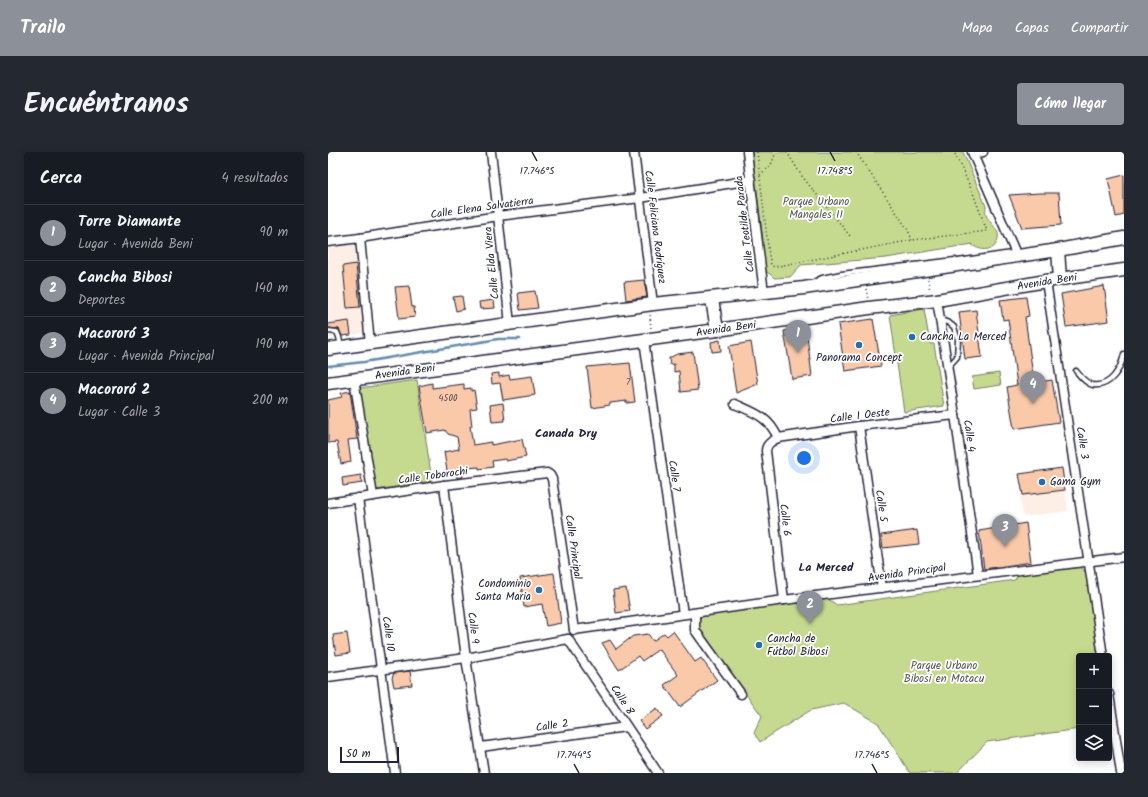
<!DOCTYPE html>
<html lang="es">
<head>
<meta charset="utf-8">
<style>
	body { margin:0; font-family:Kalam,sans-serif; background:#242831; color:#f1f3f6 }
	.controls { position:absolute; right:12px; bottom:12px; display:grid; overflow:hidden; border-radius:4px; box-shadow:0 2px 10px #0003 }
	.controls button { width:36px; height:36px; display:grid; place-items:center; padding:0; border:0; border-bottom:1px solid #363941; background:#171b24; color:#f1f3f6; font:20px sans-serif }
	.scale { position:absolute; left:12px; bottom:10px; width:59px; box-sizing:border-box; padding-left:4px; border:2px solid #22223b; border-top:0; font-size:11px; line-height:14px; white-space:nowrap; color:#22223b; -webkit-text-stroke:3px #fff; paint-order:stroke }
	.you { position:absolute; left:476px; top:306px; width:14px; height:14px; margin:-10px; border:3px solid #fff; border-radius:50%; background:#1a73e8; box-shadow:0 0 0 6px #1a73e833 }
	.badge { display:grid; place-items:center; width:26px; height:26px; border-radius:50%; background:#8c9099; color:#fff; font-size:13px; font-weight:700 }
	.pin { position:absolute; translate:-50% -33px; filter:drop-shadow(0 1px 2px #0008) }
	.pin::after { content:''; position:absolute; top:21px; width:14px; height:12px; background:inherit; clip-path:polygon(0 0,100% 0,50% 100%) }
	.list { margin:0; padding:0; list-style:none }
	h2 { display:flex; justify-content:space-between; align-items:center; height:52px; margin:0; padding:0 16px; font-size:17px }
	h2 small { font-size:13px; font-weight:400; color:#9ea1a6 }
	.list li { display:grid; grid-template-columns:26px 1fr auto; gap:12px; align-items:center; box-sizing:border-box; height:56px; padding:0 16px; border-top:1px solid #363941 }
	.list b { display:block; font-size:15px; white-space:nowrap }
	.list p { margin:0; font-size:13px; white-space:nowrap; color:#9ea1a6 }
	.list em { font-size:13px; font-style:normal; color:#9ea1a6 }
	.icon { flex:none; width:22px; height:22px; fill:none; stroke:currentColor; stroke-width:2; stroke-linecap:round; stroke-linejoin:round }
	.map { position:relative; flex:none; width:796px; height:621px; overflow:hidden; border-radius:4px }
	header { display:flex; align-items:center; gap:24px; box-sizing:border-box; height:56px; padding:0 20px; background:#8c9099; color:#fff }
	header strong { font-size:19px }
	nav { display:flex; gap:22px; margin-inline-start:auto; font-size:14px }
	.intro { display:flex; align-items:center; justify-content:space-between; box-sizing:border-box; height:96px; padding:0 24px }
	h1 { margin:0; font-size:28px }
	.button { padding:10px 18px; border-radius:4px; background:#8c9099; color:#fff; font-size:14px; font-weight:700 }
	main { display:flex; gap:24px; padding:0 24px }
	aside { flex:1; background:#171b24; border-radius:4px; box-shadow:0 2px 10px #0003 }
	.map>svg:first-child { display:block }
	.built { fill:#fdefe5 }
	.green { fill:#c6da8f; stroke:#747e65 }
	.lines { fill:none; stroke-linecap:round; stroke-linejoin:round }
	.stream { stroke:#668caa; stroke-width:2.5 }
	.building { fill:#f9c9a9; stroke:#22223b }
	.lane-casing { stroke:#22223b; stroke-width:7 }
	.street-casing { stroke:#22223b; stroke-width:11 }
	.secondary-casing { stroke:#22223b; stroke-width:15 }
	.path { stroke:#22223b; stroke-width:1.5; stroke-dasharray:1 3; stroke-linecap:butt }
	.lane { stroke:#fff; stroke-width:4 }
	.street { stroke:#fff; stroke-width:8 }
	.secondary { stroke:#fff; stroke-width:12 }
	.ticks { fill:none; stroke:#22223b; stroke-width:1.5 }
	.poi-dot { fill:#1f6fb2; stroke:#fff; stroke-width:1.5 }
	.labels { text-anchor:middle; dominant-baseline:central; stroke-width:3.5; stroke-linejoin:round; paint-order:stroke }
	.number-label { font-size:9px; fill:#584c56 }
	.park-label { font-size:11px; fill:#535954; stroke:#fff }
	.street-label { font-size:11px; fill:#22223b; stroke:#fff }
	.poi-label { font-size:11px; fill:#22223b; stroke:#fff; text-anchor:start }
	.neighbourhood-label { font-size:12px; font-weight:bold; fill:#22223b; stroke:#fff }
	.ticks-label { font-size:10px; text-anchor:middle; fill:#22223b; stroke:#fff; stroke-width:3.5; stroke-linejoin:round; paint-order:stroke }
</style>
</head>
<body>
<header>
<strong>Trailo</strong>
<nav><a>Mapa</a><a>Capas</a><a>Compartir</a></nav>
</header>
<div class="intro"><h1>Encuéntranos</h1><a class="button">Cómo llegar</a></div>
<main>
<aside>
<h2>Cerca<small>4 resultados</small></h2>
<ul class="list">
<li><span class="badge">1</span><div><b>Torre Diamante</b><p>Lugar · Avenida Beni</p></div><em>90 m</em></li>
<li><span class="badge">2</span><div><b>Cancha Bibosi</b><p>Deportes</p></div><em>140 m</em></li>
<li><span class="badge">3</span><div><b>Macororó 3</b><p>Lugar · Avenida Principal</p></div><em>190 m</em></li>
<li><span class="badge">4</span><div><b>Macororó 2</b><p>Lugar · Calle 3</p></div><em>200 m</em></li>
</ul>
</aside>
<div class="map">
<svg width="796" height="621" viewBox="0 0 796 621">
	<rect width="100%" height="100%" fill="#fff"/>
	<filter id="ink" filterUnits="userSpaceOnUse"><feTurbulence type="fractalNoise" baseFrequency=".025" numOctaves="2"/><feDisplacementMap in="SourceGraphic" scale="8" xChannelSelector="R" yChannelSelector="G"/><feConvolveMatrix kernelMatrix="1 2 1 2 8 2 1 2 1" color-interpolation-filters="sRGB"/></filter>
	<g filter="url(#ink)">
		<g class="built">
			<path d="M29,92L36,181L0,186V96Z"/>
			<path d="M737,338L740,359L695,365L692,343Z"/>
		</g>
		<g class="green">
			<path d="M424,0H635L658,54C658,57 657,60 658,63C664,76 677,79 666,95C658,99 652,98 644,93L645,92L558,106L473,113L462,125L446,126L442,122L433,116L435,88Z"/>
			<path d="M596,157L602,192H606L616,254L576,260L562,163Z"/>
			<path d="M671,221L673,233L646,237L644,225Z"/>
			<path d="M89,228L104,329L48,338L32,236Z"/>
			<path d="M751,414L756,418L759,423L770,504H751V577L659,590L629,621H582L550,571L516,551L483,558L432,590L426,581L434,564L373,480L370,471L373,465L378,463L500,447L509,453L687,428L691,421Z"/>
		</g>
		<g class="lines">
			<path class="stream" d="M0,214L36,210L170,187H192"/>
		</g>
		<g class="building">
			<path d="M796,23V63L788,65L780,27Z"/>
			<path d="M712,41H731L733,73L694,76L681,43Z"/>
			<path d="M28,112L32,155L19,156L15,114Z"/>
			<path d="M316,128L319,145L298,148L296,130Z"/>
			<path d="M81,134L84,155H86L87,165L71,167L67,135Z"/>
			<path d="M776,134L781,169L738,175L733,142Z"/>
			<path d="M207,139L210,156L192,158L190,141Z"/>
			<path d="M134,144L136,157L128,159L125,145Z"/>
			<path d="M698,145L701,164L697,165L706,231L724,228L731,270L686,277L679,235L689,233L680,167L675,168L672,148Z"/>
			<path d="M166,148L167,156L152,157L151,150Z"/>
			<path d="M648,158L654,205L637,207L631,160Z"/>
			<path d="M545,167L553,214L517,219L510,172Z"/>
			<path d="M21,169L23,183L14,184L11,177L0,176V172Z"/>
			<path d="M478,176L484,224L464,227L456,179Z"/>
			<path d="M392,188L393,199L384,200L383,190Z"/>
			<path d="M423,190L430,232L408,241L401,194Z"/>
			<path d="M365,200L370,238L353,240L351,219L346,220V212L342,213L341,206L349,202Z"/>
			<path d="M302,211L307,250L299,251V249L282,251V253L264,256L259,215Z"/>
			<path d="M171,221V225L181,223L182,227L204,224L207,243L175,248L172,231L164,232L163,222Z"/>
			<path d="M104,231V236L136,232V237L143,236V239L146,238L149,256L142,257L144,274H142L145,293L163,290V293L194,287L198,305L178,309L177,307L164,309L165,315L151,317V315L139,316V319L134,320L135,325L129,326L128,322L125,323V320L119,319L116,300L131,297L129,285L120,282L117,278L99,281L91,234Z"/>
			<path d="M22,239L29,287L20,288L23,310L13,312L9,290L0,291V248L14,245L13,241Z"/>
			<path d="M175,251L177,269L164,270L162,253Z"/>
			<path d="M734,316L737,338L695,343L691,322Z"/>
			<path d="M33,323L34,331L15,334L14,326Z"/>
			<path d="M698,371L703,410L656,417L651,379Z"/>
			<path d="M589,378L591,392L555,396L553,383Z"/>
			<path d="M226,421L233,471L218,474L214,452L196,455L192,426Z"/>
			<path d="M298,436L302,459L288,461L285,438Z"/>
			<path d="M345,479L367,510L373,506L389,528L352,555L336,533L350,523L331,497L314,509L310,504L291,518L274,491L282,488L288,497L305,484L320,482L325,489L336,481L339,484Z"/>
			<path d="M19,481L22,501L8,503L5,483Z"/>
			<path d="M82,519L84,533L66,535L64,526L66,521Z"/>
			<path d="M329,556L335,564L317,577L311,569Z"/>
		</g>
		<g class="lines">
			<defs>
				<g id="lane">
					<path d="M486,130L494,126L513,122L627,108"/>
					<path d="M613,168L621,171L626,175L630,188L629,205L620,215"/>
					<path d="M0,179L9,180L11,185L13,195"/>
					<path d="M748,219C752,224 758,232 765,233C783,235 793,217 796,202"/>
				</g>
				<g id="street">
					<path d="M163,0L182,172"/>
					<path d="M306,0L325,152"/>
					<path d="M419,0L436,141"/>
					<path d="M644,0L689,104"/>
					<path d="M645,2L655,0"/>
					<path d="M32,86L42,192"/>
					<path d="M0,90L32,86L170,64L312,46L423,28"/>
					<path d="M718,129L775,504"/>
					<path d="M609,148L627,263L650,423"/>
					<path d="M316,188L355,462"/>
					<path d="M26,227L45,344"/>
					<path d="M407,252C427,261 441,265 450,286"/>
					<path d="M531,274L554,436"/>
					<path d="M116,333L138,506L156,621"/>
					<path d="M30,346L67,621"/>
					<path d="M0,351L116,333L219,321L222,323L224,327L246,478"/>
					<path d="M456,448L438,299C438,292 444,289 450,286L531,274L627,263"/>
					<path d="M367,461V478L369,481L413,542"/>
					<path d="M246,478L456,448L796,405"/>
					<path d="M240,487L330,621"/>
					<path d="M0,525L138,506L240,487"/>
					<path d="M781,542L793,621"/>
					<path d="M153,595L298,575"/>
				</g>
				<g id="secondary">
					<path d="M730,98L732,127"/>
					<path d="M384,147L389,178"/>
					<path d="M0,197L325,152L476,136L730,98L796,86"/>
					<path d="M0,231L389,178L541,156L609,148L718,129L796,118"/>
				</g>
			</defs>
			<use href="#lane" class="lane-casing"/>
			<use href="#street" class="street-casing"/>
			<use href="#secondary" class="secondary-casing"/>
			<g class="path">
				<path d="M429,0L441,103L443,113L446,115L584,88L659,79L645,41L626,0"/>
				<path d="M459,0L473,23L522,84"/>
				<path d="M528,0L580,78L584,88"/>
				<path d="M432,23L443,13L448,0"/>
				<path d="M600,127L602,139"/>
				<path d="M538,137L540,147"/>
				<path d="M322,163L323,177"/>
			</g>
			<use href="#lane" class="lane"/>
			<use href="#street" class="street"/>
			<use href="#secondary" class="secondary"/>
		</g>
	</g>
	<path class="ticks" d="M204,0L209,9M502,0L507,9M246,612L251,621M544,612L549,621"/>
	<g class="poi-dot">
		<circle cx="584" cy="185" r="4"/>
		<circle cx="531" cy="193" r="4"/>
		<circle cx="714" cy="330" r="4"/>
		<circle cx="211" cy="438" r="4"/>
		<circle cx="431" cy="493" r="4"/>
	</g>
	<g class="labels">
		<g class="number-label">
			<text x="300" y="230">7</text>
			<text x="120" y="246">4500</text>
		</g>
		<g class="park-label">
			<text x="488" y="50">Parque Urbano<tspan x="488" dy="13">Mangales II</tspan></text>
			<text x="616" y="514">Parque Urbano<tspan x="616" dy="13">Bibosi en Motacu</tspan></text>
		</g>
		<g class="street-label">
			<text transform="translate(154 56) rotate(-8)">Calle Elena Salvatierra</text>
			<text transform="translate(417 72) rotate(-97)">Calle Teotilde Parada</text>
			<text transform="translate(327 75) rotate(83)">Calle Feliciana Rodríguez</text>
			<text transform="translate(164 111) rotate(-96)">Calle Elda Viera</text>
			<text transform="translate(719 130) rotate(-9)">Avenida Beni</text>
			<text transform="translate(398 177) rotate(-8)">Avenida Beni</text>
			<text transform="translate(77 220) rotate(-8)">Avenida Beni</text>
			<text transform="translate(532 264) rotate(-7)">Calle 1 Oeste</text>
			<text transform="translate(641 284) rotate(82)">Calle 4</text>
			<text transform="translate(754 291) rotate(81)">Calle 3</text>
			<text transform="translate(105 324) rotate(-8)">Calle Toborochi</text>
			<text transform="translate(346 324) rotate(82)">Calle 7</text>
			<text transform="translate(553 354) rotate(82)">Calle 5</text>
			<text transform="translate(457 368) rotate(83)">Calle 6</text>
			<text transform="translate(245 395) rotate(82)">Calle Principal</text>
			<text transform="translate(579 421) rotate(-8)">Avenida Principal</text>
			<text transform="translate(145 476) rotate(83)">Calle 9</text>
			<text transform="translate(60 482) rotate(82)">Calle 10</text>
			<text transform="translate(294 548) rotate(57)">Calle 8</text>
			<text transform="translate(224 574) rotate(-8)">Calle 2</text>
		</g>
		<g class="poi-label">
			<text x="592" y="185">Cancha La Merced</text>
			<text x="531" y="206" text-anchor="middle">Panorama Concept</text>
			<text x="722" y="330">Gama Gym</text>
			<text x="203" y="432" text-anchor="end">Condominio<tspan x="203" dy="13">Santa Maria</tspan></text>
			<text x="439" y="487">Cancha de<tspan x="439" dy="13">Fútbol Bibosi</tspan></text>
		</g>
		<g class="neighbourhood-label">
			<text x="238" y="281">Canada Dry</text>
			<text x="498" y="415">La Merced</text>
		</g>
	</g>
	<g class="ticks-label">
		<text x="507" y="22">17.748°S</text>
		<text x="209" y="22">17.746°S</text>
		<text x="246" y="606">17.744°S</text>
		<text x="544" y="606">17.746°S</text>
	</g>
</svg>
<div class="controls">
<button>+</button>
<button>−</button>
<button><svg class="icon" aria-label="layers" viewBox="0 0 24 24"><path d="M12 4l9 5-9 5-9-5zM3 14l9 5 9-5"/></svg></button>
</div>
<div class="scale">50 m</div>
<div class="you"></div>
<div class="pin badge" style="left:470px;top:201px">1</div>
<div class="pin badge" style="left:482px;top:472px">2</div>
<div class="pin badge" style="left:677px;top:395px">3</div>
<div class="pin badge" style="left:705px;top:252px">4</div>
</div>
</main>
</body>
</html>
